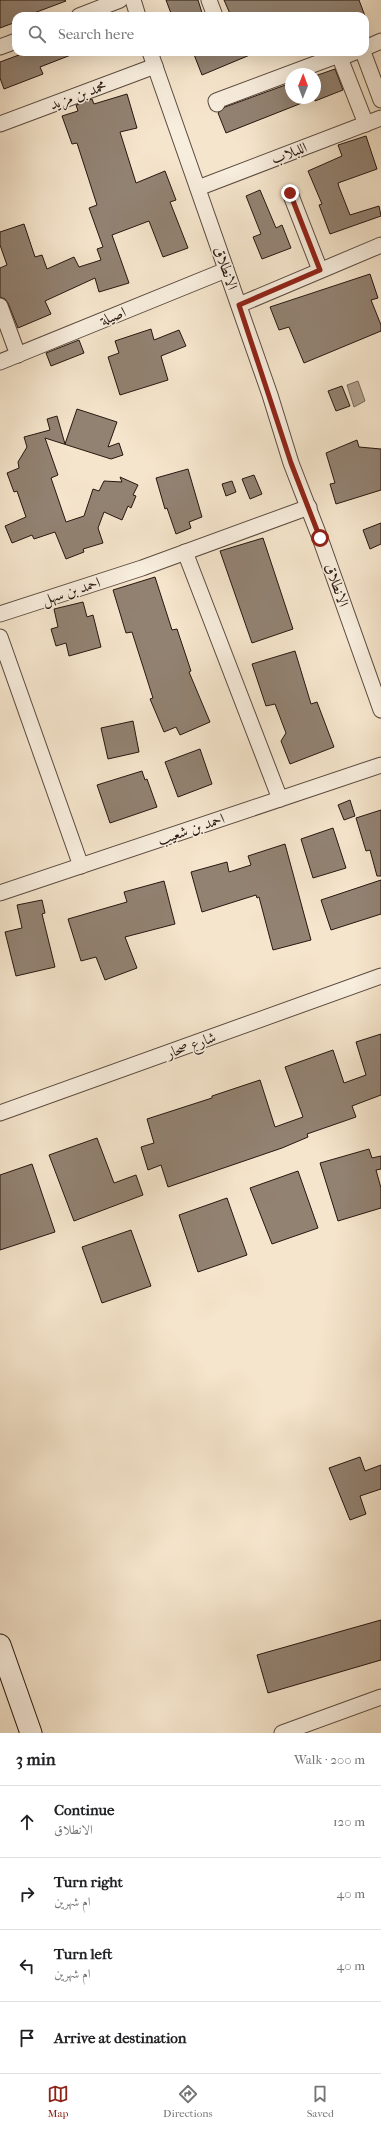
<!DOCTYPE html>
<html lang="en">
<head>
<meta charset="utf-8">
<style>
	body { margin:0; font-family:"IM FELL French Canon",Amiri,serif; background:#f6f6f6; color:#202124 }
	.compass { position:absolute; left:285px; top:68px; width:36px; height:36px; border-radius:50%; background:#fff; box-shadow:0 4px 16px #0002; rotate:1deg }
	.stop { position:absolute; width:12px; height:12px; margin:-9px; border:3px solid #8f2418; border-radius:50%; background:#fff }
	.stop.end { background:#8f2418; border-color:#fff; box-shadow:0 1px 4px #0008 }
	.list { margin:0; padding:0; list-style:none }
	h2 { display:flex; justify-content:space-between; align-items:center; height:52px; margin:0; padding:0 16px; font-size:17px }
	h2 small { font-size:13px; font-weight:400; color:#757577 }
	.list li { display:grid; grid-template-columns:26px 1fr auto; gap:12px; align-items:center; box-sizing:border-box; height:72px; padding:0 16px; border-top:1px solid #e0e0e0 }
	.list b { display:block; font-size:15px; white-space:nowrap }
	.list p { margin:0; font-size:13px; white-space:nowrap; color:#757577 }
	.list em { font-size:13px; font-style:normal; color:#757577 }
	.icon { flex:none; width:22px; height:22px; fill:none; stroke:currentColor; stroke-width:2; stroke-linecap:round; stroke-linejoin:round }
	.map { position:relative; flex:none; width:381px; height:1733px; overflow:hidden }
	.search { position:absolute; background:#fff; box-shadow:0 4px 16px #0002; left:12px; right:12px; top:12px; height:44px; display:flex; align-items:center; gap:10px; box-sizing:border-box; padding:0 14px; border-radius:12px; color:#757577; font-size:15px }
	.sheet { height:340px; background:#fff }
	nav { display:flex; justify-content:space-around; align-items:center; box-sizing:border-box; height:56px; border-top:1px solid #e0e0e0; background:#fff; font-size:11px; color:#757577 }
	nav a { display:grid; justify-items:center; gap:2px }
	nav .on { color:#8f2418 }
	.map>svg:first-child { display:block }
	.water { fill:#af9f8c; stroke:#79695a }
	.building { fill:#928272; stroke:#271710 }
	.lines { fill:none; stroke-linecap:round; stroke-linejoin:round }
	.street-casing { stroke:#5a4a3f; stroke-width:17 }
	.secondary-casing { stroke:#271710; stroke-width:23 }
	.street { stroke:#f8eede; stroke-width:15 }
	.secondary { stroke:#f8eede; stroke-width:21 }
	.route { stroke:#8f2418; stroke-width:5 }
	.labels { text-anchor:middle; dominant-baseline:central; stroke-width:3; stroke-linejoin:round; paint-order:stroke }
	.street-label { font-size:15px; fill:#271710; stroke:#f8eede }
</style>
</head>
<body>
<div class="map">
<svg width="381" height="1733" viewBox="0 0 381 1733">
	<rect width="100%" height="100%" fill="#f5e5cc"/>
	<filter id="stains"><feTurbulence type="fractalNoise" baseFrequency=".005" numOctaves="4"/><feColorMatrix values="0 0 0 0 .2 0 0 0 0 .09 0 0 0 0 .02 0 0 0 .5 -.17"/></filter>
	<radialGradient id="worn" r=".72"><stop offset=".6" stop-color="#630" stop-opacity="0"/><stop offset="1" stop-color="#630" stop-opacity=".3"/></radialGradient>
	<path class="water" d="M358,381L365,401L354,407L347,385Z"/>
	<g class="building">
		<path d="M0,0H65L66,1L26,16H16V22L0,28Z"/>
		<path d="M166,0H198L203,16H172Z"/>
		<path d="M224,0H359L365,16H231Z"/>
		<path d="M27,52H76V53L40,67L43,74L4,89L0,78V62Z"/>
		<path d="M193,52H257L202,75Z"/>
		<path d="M335,69L343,90L315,101V76Z"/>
		<path d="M291,83V98L312,99L226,133L218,113L225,107Z"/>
		<path d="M127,94L137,128L120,132L136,183L165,171L176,200L170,202L188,248L163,257L149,221L112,235L129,283L99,292L95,278L45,301L51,314L18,328L8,303L5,299L0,297V268L7,265L0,245V232L24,224L35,257L42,255L47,269L74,257L79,267L101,260L97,249L103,247L89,208L97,205L77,143L72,144L62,116L78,111L76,105L92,99L94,104Z"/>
		<path d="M366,136L377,169L338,183L339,187L350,215L379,206L381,216L330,234L319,205L322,204L308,171L342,156L338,145Z"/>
		<path d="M260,190L276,228L282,225L291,248L262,259L253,237L261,234L246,196Z"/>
		<path d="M370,274L378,298L371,300L381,325V331L304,363L289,327L279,330L270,307Z"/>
		<path d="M151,329L154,340L179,330L186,346L161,356L168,380L120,395L108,357L119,353L115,341Z"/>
		<path d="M79,340L84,353L51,366L46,353Z"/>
		<path d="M342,386L350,406L336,411L328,391Z"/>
		<path d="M77,409L117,422L108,447L119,443L123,455L111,459L45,438L58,475L51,478L66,522L84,516L93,489L99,491L104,481L122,482L120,477L138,485L133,495L136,496L131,508L128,506L122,520L104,512L98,528L103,543L83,549L84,552L66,559L55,532L34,539L32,535L12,543L5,526L26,517L17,491L14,492L7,473L19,468L18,462L27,447L24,437L50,430L47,419L57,416L65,444Z"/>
		<path d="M357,440L359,447L381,449V490L336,504L330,484L335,483L326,453Z"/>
		<path d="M188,469L202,517L189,522L191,528L176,534L167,508L165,509L156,478Z"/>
		<path d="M254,475L262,494L250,499L242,479Z"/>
		<path d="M232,481L236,492L226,496L222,484Z"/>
		<path d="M381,523V544L370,549L363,530Z"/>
		<path d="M263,538L293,629L252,643L220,551Z"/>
		<path d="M155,577L172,630L177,629L191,671L189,672L210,722L180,735L176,727L164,732L150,699L153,698L132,632L126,633L113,590Z"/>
		<path d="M83,602L87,617L93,615L101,647L69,656L66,643L56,646L51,629L58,627L54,609Z"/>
		<path d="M295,651L311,704L317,702L334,747L290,764L281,741L286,733L275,704L266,706L252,664Z"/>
		<path d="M133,721L139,752L108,759L101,728Z"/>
		<path d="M200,749L212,784L178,797L165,762Z"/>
		<path d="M142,771L145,780L147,779L157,807L110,823L97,785Z"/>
		<path d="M350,800L355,816L344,820L338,805Z"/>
		<path d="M381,810V876H377L370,850L366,851L356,818Z"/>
		<path d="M333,828L346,868L313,878L301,839Z"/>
		<path d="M285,844L311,940L273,950L259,897L257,898L256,895L202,912L191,872L227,862L229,872L251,865L248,856Z"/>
		<path d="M381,880V914L331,930L321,900Z"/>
		<path d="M164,881L175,924L125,937L137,968L105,980L96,957L81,961L68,919L127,902L124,892Z"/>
		<path d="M42,900L45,913L42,914L55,967L16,976L5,932L22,928L17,905Z"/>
		<path d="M381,1034V1095L352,1106L356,1117L307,1134L308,1137L282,1148L168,1187L161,1165L148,1170L141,1147L154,1143L147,1119L212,1098V1096L260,1080L275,1127L303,1117L285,1067L333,1050L344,1083L366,1075L356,1042Z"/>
		<path d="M97,1138L114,1183L136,1175L143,1195L74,1221L49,1155Z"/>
		<path d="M369,1149L372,1158L381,1156V1169L376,1170L381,1188V1208L338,1221L320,1163Z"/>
		<path d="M32,1164L55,1232L0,1250V1175Z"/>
		<path d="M298,1171L318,1228L272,1244L250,1188Z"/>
		<path d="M227,1198L247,1255L198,1272L179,1215Z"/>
		<path d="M131,1230L151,1286L102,1303L82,1247Z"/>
		<path d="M360,1457L365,1471L381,1465V1489L360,1496L366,1514L350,1520L329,1468Z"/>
		<path d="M381,1620V1660L268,1693L257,1655Z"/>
	</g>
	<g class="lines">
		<defs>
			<g id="street">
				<path d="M133,0L138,16"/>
				<path d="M209,0L215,16"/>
				<path d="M79,16L120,0"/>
				<path d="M0,47L16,41"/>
				<path d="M365,48L381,41"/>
				<path d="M150,52L270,395L291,463L320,538L381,710"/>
				<path d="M363,52L381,100"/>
				<path d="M340,58L366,124"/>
				<path d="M217,104L216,101L339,55L340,58L355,52"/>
				<path d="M0,124L155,66"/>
				<path d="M198,188L381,118"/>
				<path d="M290,193L320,270"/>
				<path d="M239,305L381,245"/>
				<path d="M0,306L18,355"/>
				<path d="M0,362L226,270"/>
				<path d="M185,552L280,799"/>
				<path d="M0,614L142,568L309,507"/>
				<path d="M0,637L81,866"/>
				<path d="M0,893L381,765"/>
				<path d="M0,1113L381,976"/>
				<path d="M282,1733L381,1697"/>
			</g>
			<path id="secondary" d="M0,1645L31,1733"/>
		</defs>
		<use href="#street" class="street-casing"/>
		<use href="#secondary" class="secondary-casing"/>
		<use href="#street" class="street"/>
		<use href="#secondary" class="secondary"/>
	</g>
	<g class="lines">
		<path class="route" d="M290,193L320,270L239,305L291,463L320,538"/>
	</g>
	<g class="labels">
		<g class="street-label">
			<text transform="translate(78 95) rotate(-20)">محمد بن مزيد</text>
			<text transform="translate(289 153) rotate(-21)">اللبلاب</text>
			<text transform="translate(226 268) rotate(71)">الانطلاق</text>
			<text transform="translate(113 316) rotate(-22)">اصيلة</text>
			<text transform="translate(337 585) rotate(71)">الانطلاق</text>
			<text transform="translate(71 591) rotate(-18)">احمد بن سهل</text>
			<text transform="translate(191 829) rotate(-19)">احمد بن شعيب</text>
			<text transform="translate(191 1045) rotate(-20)">شارع صحار</text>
		</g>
	</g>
	<rect width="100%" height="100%" filter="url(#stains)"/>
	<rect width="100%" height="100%" fill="url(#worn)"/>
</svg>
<svg class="compass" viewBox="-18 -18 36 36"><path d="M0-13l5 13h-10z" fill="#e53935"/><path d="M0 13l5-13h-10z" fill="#757577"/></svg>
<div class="stop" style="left:320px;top:538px"></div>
<div class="stop end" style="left:290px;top:193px"></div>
<div class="search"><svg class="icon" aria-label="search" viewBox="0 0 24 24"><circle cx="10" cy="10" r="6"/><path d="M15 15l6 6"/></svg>Search here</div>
</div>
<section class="sheet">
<h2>3 min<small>Walk · 200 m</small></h2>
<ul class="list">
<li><svg class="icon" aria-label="ahead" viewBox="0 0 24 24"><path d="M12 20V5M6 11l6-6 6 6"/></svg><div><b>Continue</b><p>الانطلاق</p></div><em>120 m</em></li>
<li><svg class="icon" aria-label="right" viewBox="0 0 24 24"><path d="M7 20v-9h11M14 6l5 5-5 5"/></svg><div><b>Turn right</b><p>ام شهرين</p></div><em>40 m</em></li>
<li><svg class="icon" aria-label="left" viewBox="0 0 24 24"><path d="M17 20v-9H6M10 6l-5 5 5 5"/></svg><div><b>Turn left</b><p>ام شهرين</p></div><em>40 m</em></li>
<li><svg class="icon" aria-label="arrive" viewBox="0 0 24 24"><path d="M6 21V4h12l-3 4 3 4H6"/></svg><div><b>Arrive at destination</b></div></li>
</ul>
</section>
<nav>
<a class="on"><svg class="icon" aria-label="map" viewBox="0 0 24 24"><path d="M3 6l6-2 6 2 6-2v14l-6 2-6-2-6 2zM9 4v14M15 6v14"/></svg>Map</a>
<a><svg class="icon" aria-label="directions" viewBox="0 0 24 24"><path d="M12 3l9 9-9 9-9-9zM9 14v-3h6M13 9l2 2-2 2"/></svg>Directions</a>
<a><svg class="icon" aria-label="saved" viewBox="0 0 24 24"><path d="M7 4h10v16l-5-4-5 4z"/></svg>Saved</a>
</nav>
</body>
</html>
